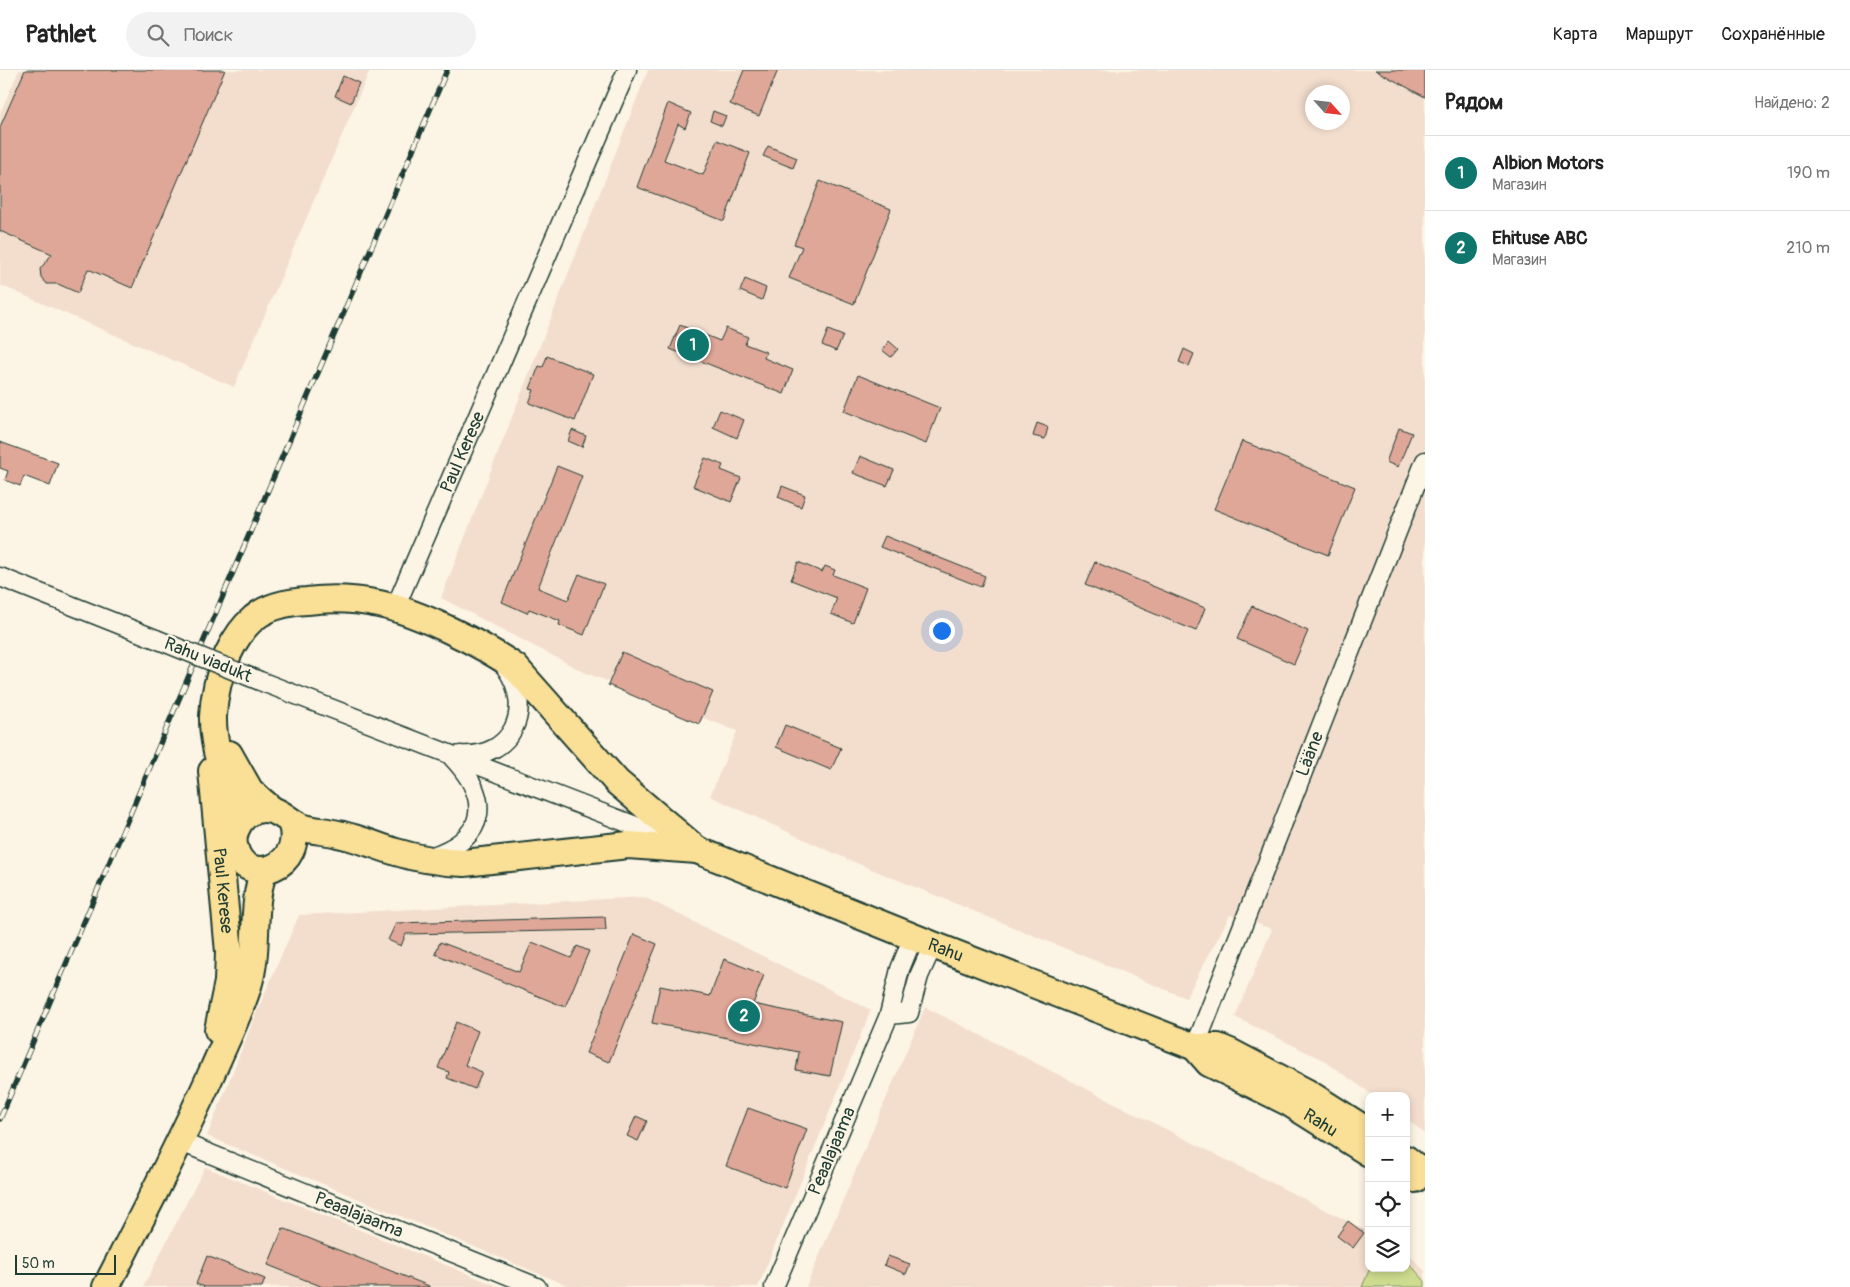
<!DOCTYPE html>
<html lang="ru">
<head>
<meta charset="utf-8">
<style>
	body { margin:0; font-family:Pangolin,sans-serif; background:#f2f2f2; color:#222 }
	.controls { position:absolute; right:15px; bottom:15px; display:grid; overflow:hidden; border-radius:10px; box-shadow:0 2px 8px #0003 }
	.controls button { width:45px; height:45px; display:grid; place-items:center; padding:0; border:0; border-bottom:1px solid #e0e0e0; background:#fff; color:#222; font:25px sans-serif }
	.compass { position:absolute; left:1305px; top:15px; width:45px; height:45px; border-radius:50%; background:#fff; box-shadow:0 2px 8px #0003; rotate:117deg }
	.scale { position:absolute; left:15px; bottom:12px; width:101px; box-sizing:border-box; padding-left:5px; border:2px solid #1f3d34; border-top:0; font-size:14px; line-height:18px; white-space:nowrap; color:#1f3d34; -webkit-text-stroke:4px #fcf5e5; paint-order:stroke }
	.you { position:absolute; left:941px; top:560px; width:18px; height:18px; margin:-12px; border:4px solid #fff; border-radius:50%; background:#1a73e8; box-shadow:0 0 0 8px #1a73e833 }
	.badge { display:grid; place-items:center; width:32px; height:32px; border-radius:50%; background:#0f766e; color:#fff; font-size:16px; font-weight:700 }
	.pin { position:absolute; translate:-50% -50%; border:2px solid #fff; box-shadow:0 1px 5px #0006 }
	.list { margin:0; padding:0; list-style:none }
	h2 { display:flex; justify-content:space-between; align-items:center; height:65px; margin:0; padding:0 20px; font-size:21px }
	h2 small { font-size:16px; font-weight:400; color:#767676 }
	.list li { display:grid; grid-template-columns:32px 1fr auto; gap:15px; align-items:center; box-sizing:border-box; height:75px; padding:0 20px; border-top:1px solid #e0e0e0 }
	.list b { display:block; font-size:19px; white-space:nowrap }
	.list p { margin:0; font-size:16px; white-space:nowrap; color:#767676 }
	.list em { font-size:16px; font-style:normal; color:#767676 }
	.icon { flex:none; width:28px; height:28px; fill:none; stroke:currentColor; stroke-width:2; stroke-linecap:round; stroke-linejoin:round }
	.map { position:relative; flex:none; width:1425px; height:1217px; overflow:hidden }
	header { display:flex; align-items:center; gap:30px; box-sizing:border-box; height:70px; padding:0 25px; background:#fff; border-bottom:1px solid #e0e0e0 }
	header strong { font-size:24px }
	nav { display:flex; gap:28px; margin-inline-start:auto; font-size:18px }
	.search { width:350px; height:45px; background:#f2f2f2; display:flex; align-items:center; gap:12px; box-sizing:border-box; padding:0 18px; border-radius:28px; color:#767676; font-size:19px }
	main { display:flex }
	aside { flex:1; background:#fff }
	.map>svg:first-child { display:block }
	.built { fill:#f3dece; fill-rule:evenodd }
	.green { fill:#cedc8f; stroke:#768c62 }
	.building { fill:#dfa797; stroke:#1f3d34 }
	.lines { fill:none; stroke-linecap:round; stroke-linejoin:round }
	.minor-casing { stroke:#1f3d34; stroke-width:21 }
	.highway-casing { stroke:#1f3d34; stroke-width:30 }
	.minor { stroke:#fcf5e5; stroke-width:18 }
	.highway { stroke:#fadf96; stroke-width:26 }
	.rail-casing { stroke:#1f3d34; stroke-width:5.5 }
	.rail { stroke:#fcf5e5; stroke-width:4; stroke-dasharray:11; stroke-linecap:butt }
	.minor-bridge-casing { stroke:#1f3d34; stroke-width:21; stroke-linecap:butt }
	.minor-bridge { stroke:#fcf5e5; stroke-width:18 }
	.labels { text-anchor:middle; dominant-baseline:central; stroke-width:4.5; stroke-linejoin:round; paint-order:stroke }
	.street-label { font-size:18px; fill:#1f3d34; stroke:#fcf5e5 }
</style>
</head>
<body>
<header>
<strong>Pathlet</strong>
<div class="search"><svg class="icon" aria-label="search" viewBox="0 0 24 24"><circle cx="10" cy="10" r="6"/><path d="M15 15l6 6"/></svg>Поиск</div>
<nav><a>Карта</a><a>Маршрут</a><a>Сохранённые</a></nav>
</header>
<main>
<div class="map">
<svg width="1425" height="1217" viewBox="0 0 1425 1217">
	<rect width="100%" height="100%" fill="#fcf5e5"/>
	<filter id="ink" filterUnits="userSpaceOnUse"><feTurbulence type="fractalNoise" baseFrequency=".02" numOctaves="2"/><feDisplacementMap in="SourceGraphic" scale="10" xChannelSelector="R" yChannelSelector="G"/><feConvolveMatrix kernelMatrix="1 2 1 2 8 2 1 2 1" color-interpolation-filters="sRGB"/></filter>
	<g filter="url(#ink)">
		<g class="built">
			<path d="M19,0H370L234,317L0,215V43Z"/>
			<path d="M648,0H1425V1064L1406,1048V1026H1374L1323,990L1235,947L1272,859L1230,845L1186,928L849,790L710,726L737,661L586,603L441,528ZM1312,22H1342V52H1312Z"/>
			<path d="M644,827L871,940L758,1217H571L207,1066L257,941L299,845Z"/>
			<path d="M925,937L1369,1162V1198H1406V1182L1425,1201V1217H806Z"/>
			<path d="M205,1097L500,1217H143Z"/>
		</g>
		<path class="green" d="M1406,1190L1425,1211V1217H1362L1370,1198H1406Z"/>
		<g class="building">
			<path d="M25,0H225L132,218L88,199L78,223L58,214H46L41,207L40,199L52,184L0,161V57Z"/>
			<path d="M744,0H778L759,46L730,34Z"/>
			<path d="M1375,0H1425V27Z"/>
			<path d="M343,6L359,13L351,33L335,26Z"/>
			<path d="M668,33L691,43L685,58L678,54L664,90L703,105L717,70L750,83L724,151L637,117Z"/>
			<path d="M713,41L726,46L722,56L710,51Z"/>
			<path d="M768,76L797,88L793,98L763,86Z"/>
			<path d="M820,111L891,139L854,234L789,208L802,177L794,174Z"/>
			<path d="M745,209L766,218L762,230L740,221Z"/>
			<path d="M680,255L720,271L726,258L748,267L745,274L766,282L764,288L793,300L784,324L670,279Z"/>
			<path d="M828,260L843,266L836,281L822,275Z"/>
			<path d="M889,271L898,279L891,287L882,280Z"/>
			<path d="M1184,279L1194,284L1189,296L1179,292Z"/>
			<path d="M547,286L593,304L575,351L529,333L534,320L530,319L539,296L543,297Z"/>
			<path d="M858,305L940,338L926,374L844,341Z"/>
			<path d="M720,340L744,350L737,368L713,357Z"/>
			<path d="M1037,353L1048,357L1045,369L1033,366Z"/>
			<path d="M1399,358L1412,363L1398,397L1386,392Z"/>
			<path d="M572,360L586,366L582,377L568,371Z"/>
			<path d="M1242,371L1355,417L1328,485L1214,439Z"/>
			<path d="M0,372L58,393L50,416L24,406L20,416L5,410L8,401L0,398Z"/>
			<path d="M860,386L894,400L887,416L853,403Z"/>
			<path d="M705,388L723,395L721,400L741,408L731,432L693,416Z"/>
			<path d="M557,396L582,406L538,518L568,530L579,504L604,514L584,565L559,555L560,551L529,539L527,543L502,532Z"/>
			<path d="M782,416L805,425L801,437L778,427Z"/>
			<path d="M885,466L985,506L981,517L880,477Z"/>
			<path d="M798,492L822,502L825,496L835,500L833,505L866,518L853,553L831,544L837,528L791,510Z"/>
			<path d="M1095,492L1205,538L1196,561L1085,515Z"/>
			<path d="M1252,536L1308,561L1294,594L1237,569Z"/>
			<path d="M622,582L713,622L699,654L608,615Z"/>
			<path d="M785,655L841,678L831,700L776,677Z"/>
			<path d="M605,847L606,860L406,864L401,876L388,870L396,853Z"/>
			<path d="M634,864L657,874L609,992L586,983Z"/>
			<path d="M440,872L519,902L532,872L571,888L577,876L589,881L565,937L435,884Z"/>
			<path d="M724,889L764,905L753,934L842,952L830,1006L796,1000L799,982L652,953L660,916L710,926Z"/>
			<path d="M456,952L478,961L465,995L482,1002L475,1019L447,1008L449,1002L438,998Z"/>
			<path d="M748,1038L807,1059L785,1118L726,1096Z"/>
			<path d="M636,1046L647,1051L638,1071L627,1066Z"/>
			<path d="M1348,1151L1364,1163L1353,1178L1337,1166Z"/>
			<path d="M283,1158L429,1216V1217H323L268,1195Z"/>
			<path d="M207,1186L265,1209L262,1217H205L196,1214Z"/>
			<path d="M888,1186L910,1194L906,1204L884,1195Z"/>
		</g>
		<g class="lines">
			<defs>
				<g id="minor">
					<path d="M0,507L156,569"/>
					<path id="s1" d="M395,538L627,0"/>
					<path d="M260,611L677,772"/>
					<path d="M460,685C512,689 535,639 506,598"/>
					<path d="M430,787C488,768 492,729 452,687"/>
					<path d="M889,945L909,943L919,906L933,875"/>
					<path d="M1195,977L1425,391"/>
					<path d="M181,1072L537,1217"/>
					<path d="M774,1217L889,945L900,899L913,867"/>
				</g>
				<g id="highway">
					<path d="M229,684L250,721L271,739"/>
					<path id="s2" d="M212,701L229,882L228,912L218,960"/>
					<path d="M291,752C307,797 246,819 235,779C229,760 244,739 264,739C281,739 289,753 304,758C315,761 327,761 338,764C358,768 377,776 396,782C418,789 441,792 464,793L628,775L697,780"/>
					<path id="s3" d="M237,757C231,720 212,684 213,646C214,625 219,604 228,584C234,571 243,557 254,548C268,536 290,532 307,531C331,528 355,529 379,534C418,542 482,574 515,597L617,712L697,780L933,875L1195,977H1218L1230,982L1306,1022L1369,1062"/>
					<path id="s4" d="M1195,977L1209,993L1288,1032L1369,1083"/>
					<path d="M1406,1089L1416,1097L1415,1109"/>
					<path d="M106,1217C143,1145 180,1074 213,1000C225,972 239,945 248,916C260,878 250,838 264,800"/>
				</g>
			</defs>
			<use href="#minor" class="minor-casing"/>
			<use href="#highway" class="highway-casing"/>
			<use href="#minor" class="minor"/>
			<use href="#highway" class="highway"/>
			<defs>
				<path id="rail" d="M0,1049L447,0"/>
			</defs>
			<use href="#rail" class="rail-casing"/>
			<use href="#rail" class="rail"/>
			<defs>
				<path id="minor-bridge" d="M156,569L260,611"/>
			</defs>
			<use href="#minor-bridge" class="minor-bridge-casing"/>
			<use href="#minor-bridge" class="minor-bridge"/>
		</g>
	</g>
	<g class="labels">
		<g class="street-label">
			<text stroke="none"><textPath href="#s1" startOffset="170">Paul Kerese</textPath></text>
			<text transform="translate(208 590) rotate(22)">Rahu viadukt</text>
			<text transform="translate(1310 684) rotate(-69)">Lääne</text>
			<text stroke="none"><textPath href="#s2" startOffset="120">Paul Kerese</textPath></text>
			<text stroke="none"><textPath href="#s3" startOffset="1029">Rahu</textPath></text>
			<text stroke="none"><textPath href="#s4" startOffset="148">Rahu</textPath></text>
			<text transform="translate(832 1081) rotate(-67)">Peaalajaama</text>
			<text transform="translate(359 1145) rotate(22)">Peaalajaama</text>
		</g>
	</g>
</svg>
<div class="controls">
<button>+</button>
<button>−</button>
<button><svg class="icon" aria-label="locate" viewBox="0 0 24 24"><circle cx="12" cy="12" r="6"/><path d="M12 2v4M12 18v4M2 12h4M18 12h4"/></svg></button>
<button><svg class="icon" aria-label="layers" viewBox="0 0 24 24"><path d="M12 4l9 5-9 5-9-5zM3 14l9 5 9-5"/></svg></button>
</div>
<svg class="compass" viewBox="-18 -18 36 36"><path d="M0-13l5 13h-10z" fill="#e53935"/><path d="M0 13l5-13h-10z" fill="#767676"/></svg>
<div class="scale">50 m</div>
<div class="you"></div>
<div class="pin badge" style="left:693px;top:275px">1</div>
<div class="pin badge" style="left:744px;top:946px">2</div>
</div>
<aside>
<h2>Рядом<small>Найдено: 2</small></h2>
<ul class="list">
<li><span class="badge">1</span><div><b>Albion Motors</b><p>Магазин</p></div><em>190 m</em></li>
<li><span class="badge">2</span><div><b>Ehituse ABC</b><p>Магазин</p></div><em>210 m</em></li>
</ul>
</aside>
</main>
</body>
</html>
